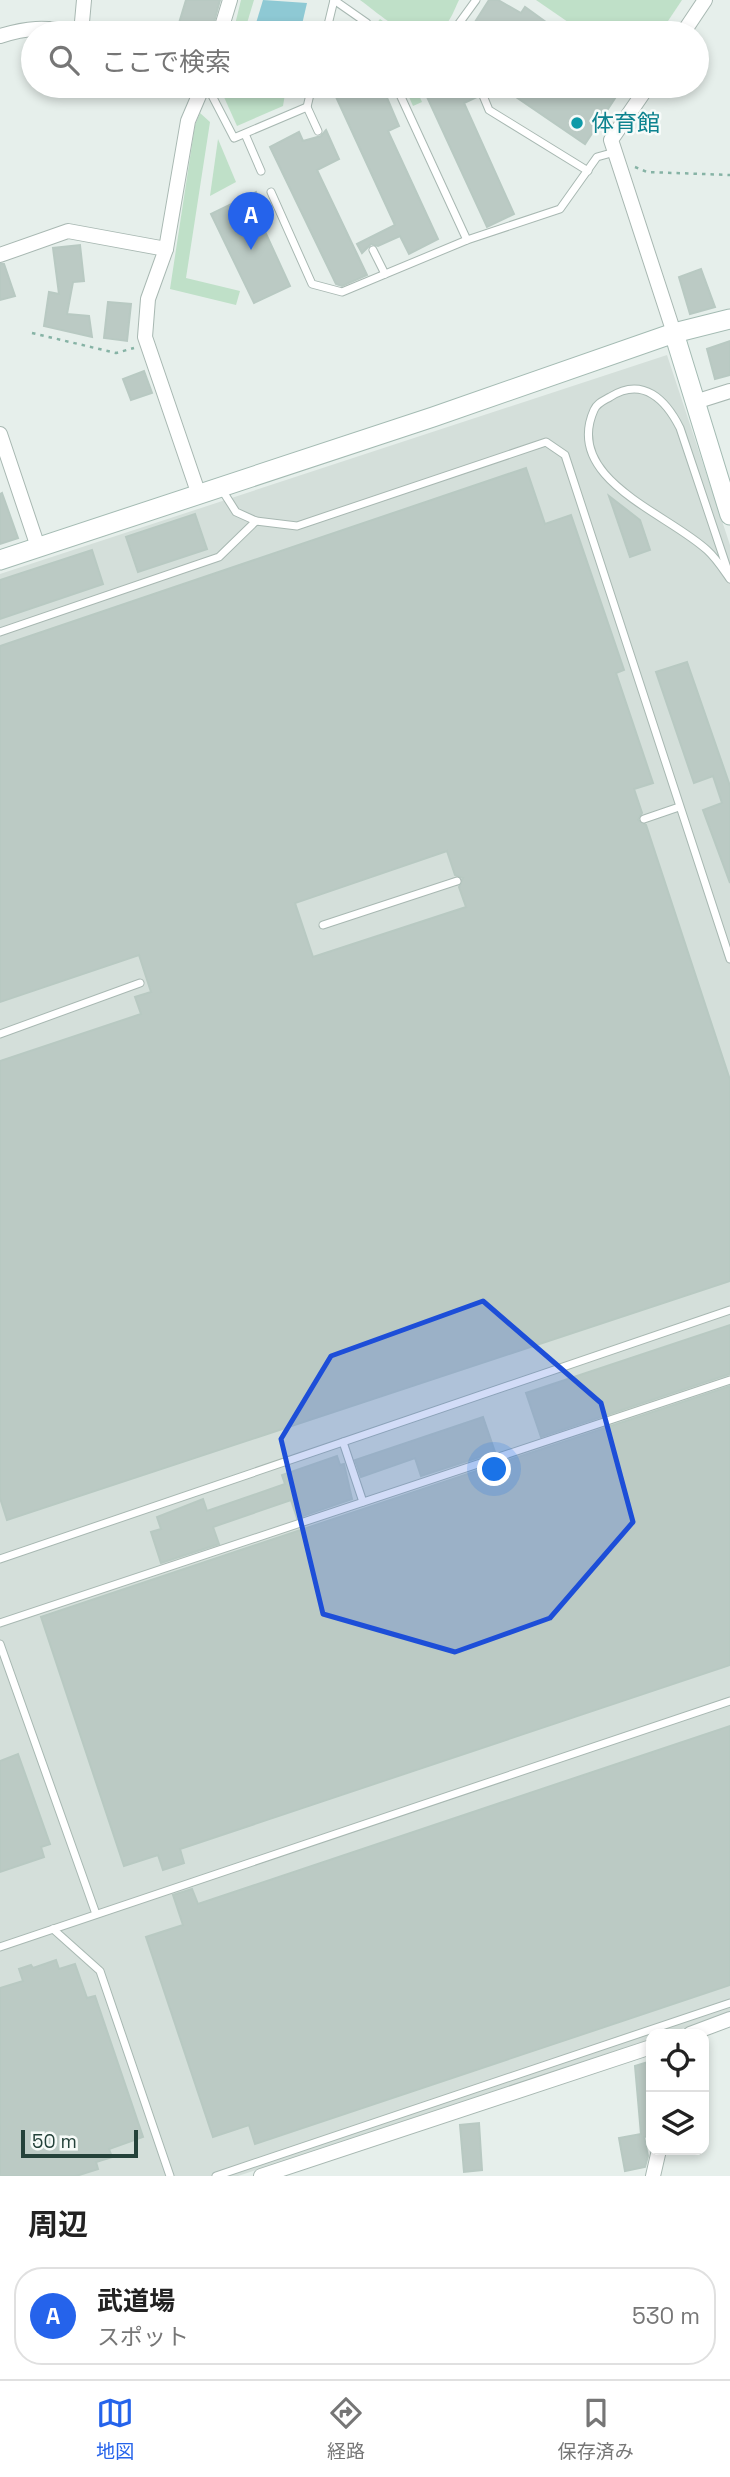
<!DOCTYPE html>
<html lang="ja">
<head>
<meta charset="utf-8">
<style>
	body { margin:0; font-family:"Space Grotesk","Noto Sans JP",sans-serif; background:#f6f6f6; color:#222 }
	.controls { position:absolute; right:21px; bottom:21px; display:grid; overflow:hidden; border-radius:14px; box-shadow:0 4px 10px #0003 }
	.controls button { width:63px; height:63px; display:grid; place-items:center; padding:0; border:0; border-bottom:2px solid #e0e0e0; background:#fff; color:#222; font:35px sans-serif }
	.scale { position:absolute; left:21px; bottom:18px; width:117px; box-sizing:border-box; padding-left:7px; border:4px solid #24423a; border-top:0; font-size:19px; line-height:24px; white-space:nowrap; color:#24423a; -webkit-text-stroke:5px #f7fbf9; paint-order:stroke }
	.you { position:absolute; left:495px; top:1470px; width:24px; height:24px; margin:-18px; border:5px solid #fff; border-radius:50%; background:#1a73e8; box-shadow:0 0 0 10px #1a73e833 }
	.badge { display:grid; place-items:center; width:46px; height:46px; border-radius:50%; background:#2563eb; color:#fff; font-size:23px; font-weight:700 }
	.pin { position:absolute; translate:-50% -58px; filter:drop-shadow(0 2px 4px #0008) }
	.pin::after { content:''; position:absolute; top:37px; width:24px; height:21px; background:inherit; clip-path:polygon(0 0,100% 0,50% 100%) }
	.list { margin:0; padding:0; list-style:none }
	h2 { display:flex; justify-content:space-between; align-items:center; height:91px; margin:0; padding:0 28px; font-size:30px }
	h2 small { font-size:23px; font-weight:400; color:#767676 }
	.list li { display:grid; grid-template-columns:46px 1fr auto; gap:21px; align-items:center; box-sizing:border-box; height:98px; margin:0 14px 14px; padding:0 14px; border:2px solid #e0e0e0; border-radius:28px }
	.list b { display:block; font-size:26px; white-space:nowrap }
	.list p { margin:0; font-size:23px; white-space:nowrap; color:#767676 }
	.list em { font-size:23px; font-style:normal; color:#767676 }
	.icon { flex:none; width:38px; height:38px; fill:none; stroke:currentColor; stroke-width:2; stroke-linecap:round; stroke-linejoin:round }
	.map { position:relative; flex:none; width:730px; height:2176px; overflow:hidden }
	.search { position:absolute; background:#fff; box-shadow:0 4px 10px #0003; left:21px; right:21px; top:21px; height:77px; display:flex; align-items:center; gap:18px; box-sizing:border-box; padding:0 24px; border-radius:38px; color:#767676; font-size:26px }
	.sheet { height:203px; background:#fff }
	nav { display:flex; justify-content:space-around; align-items:center; box-sizing:border-box; height:98px; border-top:2px solid #e0e0e0; background:#fff; font-size:19px; color:#767676 }
	nav a { display:grid; justify-items:center; gap:4px }
	nav .on { color:#2563eb }
	.map>svg:first-child { display:block }
	.built { fill:#d4dfda }
	.green { fill:#bfe0c8 }
	.water { fill:#8ec9d4 }
	.building { fill:#bbcac4; stroke:#b8c9c2; stroke-width:2; fill-rule:evenodd }
	.lines { fill:none; stroke-linecap:round; stroke-linejoin:round }
	.lane-casing { stroke:#a8b8b2; stroke-width:9 }
	.street-casing { stroke:#a8b8b2; stroke-width:16 }
	.secondary-casing { stroke:#a4bbb3; stroke-width:21 }
	.path { stroke:#86b3a5; stroke-width:2.5; stroke-dasharray:3.5 5; stroke-linecap:butt }
	.lane { stroke:#fff; stroke-width:7 }
	.street { stroke:#fff; stroke-width:14 }
	.secondary { stroke:#fff; stroke-width:19 }
	.marked { fill:#1d4ed8; fill-opacity:0.2; stroke:#1d4ed8; stroke-width:5; stroke-linejoin:round }
	.culture-dot { fill:#0f9aa8; stroke:#f7fbf9; stroke-width:2.5 }
	.labels { text-anchor:middle; dominant-baseline:central; stroke-width:5; stroke-linejoin:round; paint-order:stroke }
	.culture-label { font-size:23px; fill:#0d838f; stroke:#f7fbf9; text-anchor:start }
</style>
</head>
<body>
<div class="map">
<svg width="730" height="2176" viewBox="0 0 730 2176">
	<rect width="100%" height="100%" fill="#e6efeb"/>
	<path class="built" d="M667,355L730,545V2013L666,2034H651V2039L238,2176H0V574Z"/>
	<g class="green">
		<path d="M241,0H254L244,33H233Z"/>
		<path d="M360,0H459C455,8 450,23 442,28C415,49 381,15 360,0Z"/>
		<path d="M536,0H682L660,33H584Z"/>
		<path d="M380,19L400,33H377L374,26Z"/>
		<path d="M219,86H251L285,94L283,106L237,126Z"/>
		<path d="M404,86H415L422,102L413,106Z"/>
		<path d="M200,113L210,122L186,278L240,291L236,305L170,289L195,125Z"/>
		<path d="M218,139L236,182L210,196Z"/>
	</g>
	<path class="water" d="M263,0L307,3L300,33H253Z"/>
	<g class="building">
		<path d="M186,0H220L211,33H176Z"/>
		<path d="M489,0H498L521,13L525,7L561,33H468Z"/>
		<path d="M331,86H382L399,126L388,131L438,239L409,254L400,236L378,246L371,244L362,253L357,244L395,225Z"/>
		<path d="M422,86H473L477,97L464,103L514,214L487,227Z"/>
		<path d="M500,86H623L585,144Z"/>
		<path d="M326,130L339,159L317,170L367,275L342,286L336,284L270,147L299,132L303,141L321,136Z"/>
		<path d="M256,192L263,208L256,212L290,286L254,303L211,214Z"/>
		<path d="M80,245L84,281L73,282L67,314L89,316L92,337L44,326L49,292L59,294L53,248Z"/>
		<path d="M0,264H4L15,296L0,300Z"/>
		<path d="M701,269L715,307L690,314L679,277Z"/>
		<path d="M108,302L131,304L127,341L104,338Z"/>
		<path d="M730,341V375L715,379L707,349Z"/>
		<path d="M144,371L152,393L131,400L123,379Z"/>
		<path d="M526,468L545,524L571,515L624,670L616,673L653,783L634,789L642,813L638,820L646,825L730,1080V1281L7,1520L0,1498V1061L141,1014L135,997L151,992L139,955L0,1002V646ZM447,851L455,875L463,878L459,887L466,907L313,957L295,903Z"/>
		<path d="M2,493L18,538L0,544V494Z"/>
		<path d="M609,496L640,520L650,550L630,557Z"/>
		<path d="M195,514L207,549L138,572L126,537Z"/>
		<path d="M92,550L103,584L0,619V580Z"/>
		<path d="M687,662L730,786V883L703,810L722,803L713,776L694,783L656,672Z"/>
		<path d="M730,1325V1374L541,1437L526,1393Z"/>
		<path d="M730,1386V1665L180,1849L184,1863L163,1870L158,1855L124,1866L41,1617Z"/>
		<path d="M483,1417L495,1452L421,1476L415,1458L361,1477L355,1460Z"/>
		<path d="M337,1456L340,1465L344,1464L352,1499L297,1518L291,1500L213,1527L219,1544L161,1563L151,1532L161,1529L157,1517L203,1499L207,1511L285,1484L282,1475Z"/>
		<path d="M730,1726V1985L255,2144L249,2125L213,2137L146,1937L183,1925L173,1895L192,1889L198,1904Z"/>
		<path d="M18,1754L50,1844L41,1847L44,1857L0,1872V1761Z"/>
		<path d="M56,1960L59,1969L75,1964L87,1998L95,1996L143,2137L109,2149L112,2157L96,2162L98,2169L76,2176H0V1988L23,1981L19,1969L31,1965L33,1968Z"/>
		<path d="M651,2061V2136L644,2137L648,2156L645,2167L625,2171L619,2138L641,2134L635,2066Z"/>
		<path d="M479,2123L482,2170L464,2172L460,2125Z"/>
	</g>
	<g class="lines">
		<defs>
			<g id="lane">
				<path d="M334,0L367,23L371,33"/>
				<path d="M326,33L334,0"/>
				<path d="M452,33L476,0"/>
				<path d="M207,86L234,138L307,107L312,86"/>
				<path d="M396,86L467,240"/>
				<path d="M479,86L489,110L588,171"/>
				<path d="M307,107L318,131"/>
				<path d="M245,134L261,171"/>
				<path d="M271,192L312,284L342,292L467,240L560,209L597,157L615,152"/>
				<path d="M373,250L385,274"/>
				<path d="M222,490L236,512L256,521"/>
				<path d="M730,577L680,428C666,400 643,376 610,397C603,401 597,403 594,410C563,479 667,513 707,550C716,558 723,569 730,579"/>
				<path d="M0,632L219,557L256,521L297,526L546,442L565,455L730,959"/>
				<path d="M644,819L679,807"/>
				<path d="M323,925L457,881"/>
				<path d="M0,1034L140,983"/>
				<path d="M343,1442L363,1502"/>
				<path d="M0,1559L730,1310"/>
				<path d="M0,1623L730,1380"/>
				<path d="M0,1644L96,1914"/>
				<path d="M53,1929L100,1971L170,2176"/>
				<path d="M0,1947L730,1701"/>
				<path d="M216,2176L730,2003"/>
			</g>
			<g id="street">
				<path d="M81,33L84,0"/>
				<path d="M220,33L230,0"/>
				<path d="M683,33L705,0"/>
				<path d="M0,36C26,28 46,26 72,33"/>
				<path d="M648,86L611,140L674,333"/>
				<path d="M0,255L68,231L166,249"/>
				<path d="M695,402L730,391"/>
				<path d="M0,434L38,547"/>
				<path d="M199,495L145,337L148,299L166,249L188,121L203,86"/>
				<path d="M690,2034L730,2019"/>
				<path d="M261,2176L651,2047"/>
				<path d="M653,2176L659,2150"/>
			</g>
			<g id="secondary">
				<path d="M674,333L730,515"/>
				<path d="M0,560L433,417L674,333L730,319"/>
			</g>
		</defs>
		<use href="#lane" class="lane-casing"/>
		<use href="#street" class="street-casing"/>
		<use href="#secondary" class="secondary-casing"/>
		<g class="path">
			<path d="M635,167L647,172L730,175"/>
			<path d="M32,333L116,353L134,348"/>
		</g>
		<use href="#lane" class="lane"/>
		<use href="#street" class="street"/>
		<use href="#secondary" class="secondary"/>
	</g>
	<path class="marked" d="M483,1301L601,1403L633,1522L550,1618L455,1652L323,1614L281,1439L331,1356Z"/>
	<circle class="culture-dot" cx="577" cy="123" r="7"/>
	<g class="labels">
		<g class="culture-label">
			<text x="591" y="123">体育館</text>
		</g>
	</g>
</svg>
<div class="controls">
<button><svg class="icon" aria-label="locate" viewBox="0 0 24 24"><circle cx="12" cy="12" r="6"/><path d="M12 2v4M12 18v4M2 12h4M18 12h4"/></svg></button>
<button><svg class="icon" aria-label="layers" viewBox="0 0 24 24"><path d="M12 4l9 5-9 5-9-5zM3 14l9 5 9-5"/></svg></button>
</div>
<div class="scale">50 m</div>
<div class="you"></div>
<div class="pin badge" style="left:251px;top:250px">A</div>
<div class="search"><svg class="icon" aria-label="search" viewBox="0 0 24 24"><circle cx="10" cy="10" r="6"/><path d="M15 15l6 6"/></svg>ここで検索</div>
</div>
<section class="sheet">
<h2>周辺<small></small></h2>
<ul class="list">
<li><span class="badge">A</span><div><b>武道場</b><p>スポット</p></div><em>530 m</em></li>
</ul>
</section>
<nav>
<a class="on"><svg class="icon" aria-label="map" viewBox="0 0 24 24"><path d="M3 6l6-2 6 2 6-2v14l-6 2-6-2-6 2zM9 4v14M15 6v14"/></svg>地図</a>
<a><svg class="icon" aria-label="directions" viewBox="0 0 24 24"><path d="M12 3l9 9-9 9-9-9zM9 14v-3h6M13 9l2 2-2 2"/></svg>経路</a>
<a><svg class="icon" aria-label="saved" viewBox="0 0 24 24"><path d="M7 4h10v16l-5-4-5 4z"/></svg>保存済み</a>
</nav>
</body>
</html>
